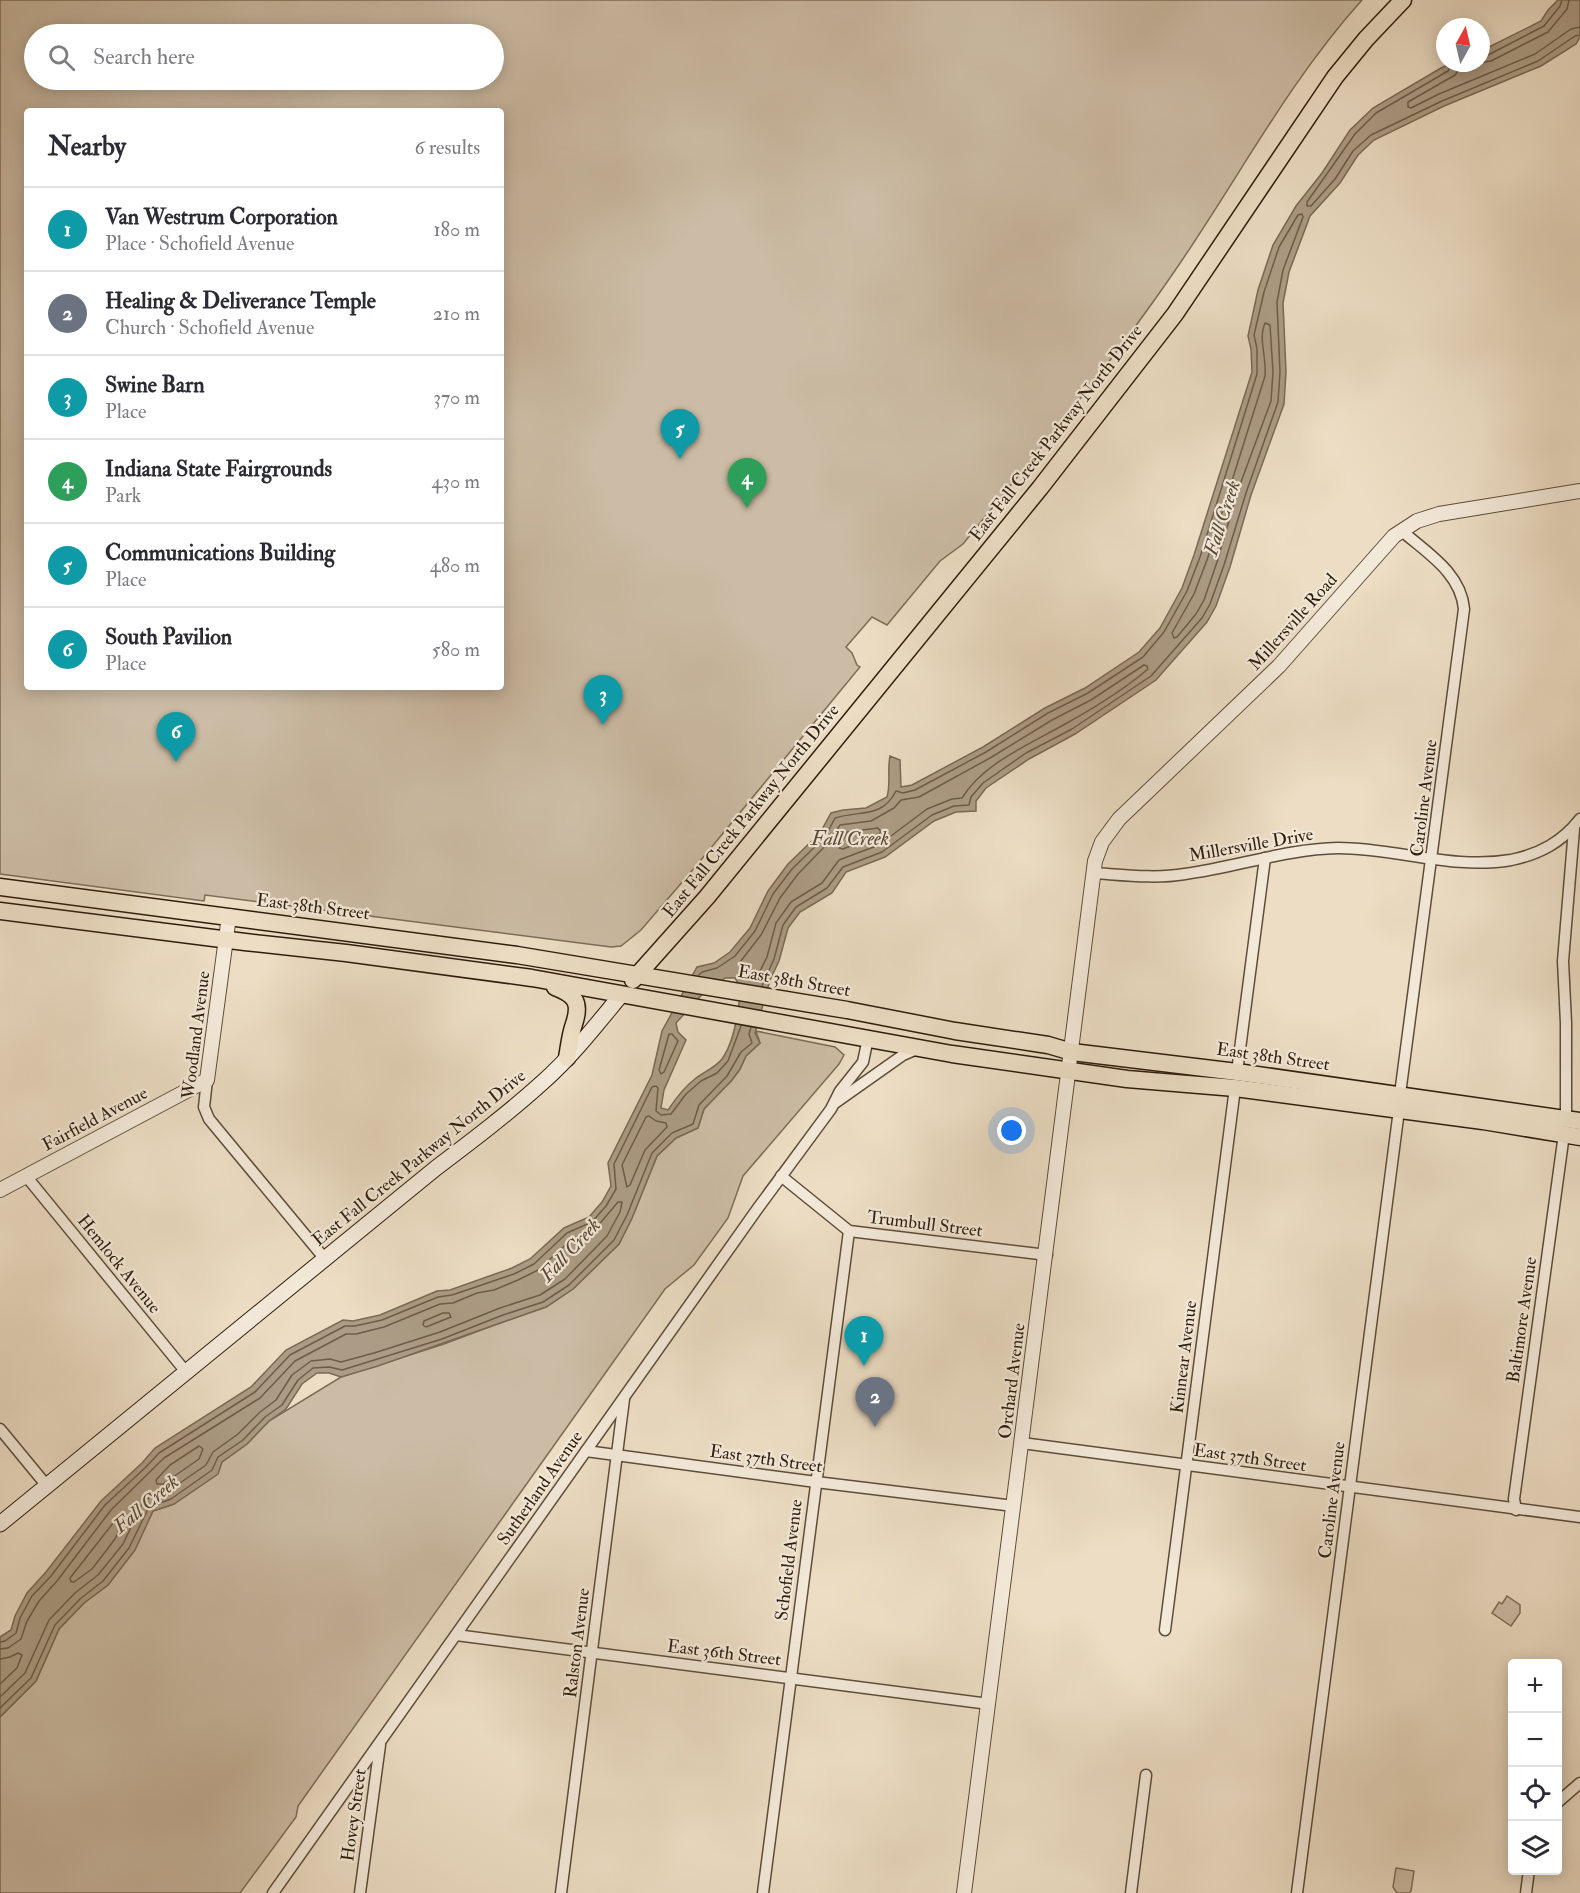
<!DOCTYPE html>
<html lang="en">
<head>
<meta charset="utf-8">
<style>
	body { margin:0; font-family:"IM FELL Double Pica",serif; background:#f7f7f7; color:#2b2b33 }
	.controls { position:absolute; right:18px; bottom:18px; display:grid; overflow:hidden; border-radius:6px; box-shadow:0 3px 15px #0003 }
	.controls button { width:54px; height:54px; display:grid; place-items:center; padding:0; border:0; border-bottom:2px solid #e1e1e2; background:#fff; color:#2b2b33; font:30px sans-serif }
	.compass { position:absolute; left:1436px; top:18px; width:54px; height:54px; border-radius:50%; background:#fff; box-shadow:0 3px 15px #0003; rotate:8deg }
	.you { position:absolute; left:1012px; top:1131px; width:21px; height:21px; margin:-15px; border:4px solid #fff; border-radius:50%; background:#1a73e8; box-shadow:0 0 0 9px #1a73e833 }
	.badge { display:grid; place-items:center; width:39px; height:39px; border-radius:50%; background:#8f2418; color:#fff; font-size:20px; font-weight:700 }
	.pin { position:absolute; translate:-50% -50px; filter:drop-shadow(0 2px 3px #0008) }
	.pin::after { content:''; position:absolute; top:32px; width:21px; height:18px; background:inherit; clip-path:polygon(0 0,100% 0,50% 100%) }
	.list { margin:0; padding:0; list-style:none }
	h2 { display:flex; justify-content:space-between; align-items:center; height:78px; margin:0; padding:0 24px; font-size:26px }
	h2 small { font-size:20px; font-weight:400; color:#7c7c81 }
	.list li { display:grid; grid-template-columns:39px 1fr auto; gap:18px; align-items:center; box-sizing:border-box; height:84px; padding:0 24px; border-top:2px solid #e1e1e2 }
	.list b { display:block; font-size:22px; white-space:nowrap }
	.list p { margin:0; font-size:20px; white-space:nowrap; color:#7c7c81 }
	.list em { font-size:20px; font-style:normal; color:#7c7c81 }
	.icon { flex:none; width:33px; height:33px; fill:none; stroke:currentColor; stroke-width:2; stroke-linecap:round; stroke-linejoin:round }
	.map { position:relative; flex:none; width:1580px; height:1893px; overflow:hidden }
	.search { position:absolute; background:#fff; box-shadow:0 3px 15px #0003; left:24px; top:24px; width:480px; height:66px; display:flex; align-items:center; gap:15px; box-sizing:border-box; padding:0 21px; border-radius:33px; color:#7c7c81; font-size:22px }
	.panel { position:absolute; background:#fff; box-shadow:0 3px 15px #0003; left:24px; top:108px; width:480px; height:582px; border-radius:6px }
	.map>svg:first-child { display:block }
	.green { fill:#ccbca5; stroke:#7e6c58; stroke-width:1.5; fill-rule:evenodd }
	.water { fill:#ac9c85; stroke:#7a6955; stroke-width:1.5; fill-rule:evenodd }
	.lines { fill:none; stroke-linecap:round; stroke-linejoin:round }
	.shore { stroke:#6e5c48; stroke-width:1.5 }
	.minor-casing { stroke:#5e4d3a; stroke-width:13 }
	.tertiary-casing { stroke:#5e4d3a; stroke-width:16 }
	.secondary-casing { stroke:#2f1d0c; stroke-width:17 }
	.primary-casing { stroke:#2f1d0c; stroke-width:19 }
	.minor { stroke:#f3e9d9; stroke-width:10 }
	.tertiary { stroke:#f3e9d9; stroke-width:14 }
	.secondary { stroke:#f3e9d9; stroke-width:15 }
	.primary { stroke:#ecddc4; stroke-width:16 }
	.labels { text-anchor:middle; dominant-baseline:central; stroke-width:4.5; stroke-linejoin:round; paint-order:stroke }
	.street-label { font-size:18px; fill:#2f1d0c; stroke:#f3e9d9 }
	.water-label { font-size:20px; font-style:italic; fill:#5b4936; stroke:#f3e9d9 }
</style>
</head>
<body>
<div class="map">
<svg width="1580" height="1893" viewBox="0 0 1580 1893">
	<rect width="100%" height="100%" fill="#ecddc4"/>
	<filter id="stains"><feTurbulence type="fractalNoise" baseFrequency=".00333" numOctaves="4"/><feColorMatrix values="0 0 0 0 .2 0 0 0 0 .09 0 0 0 0 .02 0 0 0 .5 -.17"/></filter>
	<radialGradient id="worn" r=".72"><stop offset=".6" stop-color="#630" stop-opacity="0"/><stop offset="1" stop-color="#630" stop-opacity=".3"/></radialGradient>
	<g class="green">
		<path d="M0,0H1362C1288,82 1237,181 1174,272C1109,367 1035,455 963,544L940,561L887,625L872,617L846,647L852,653L857,665L860,667L696,866L641,930L621,946L611,947L205,895L204,901L0,874ZM494,34V80H34V34ZM27,111H501V687H27Z"/>
		<path d="M756,1031L835,1047L844,1055L839,1064L743,1176L728,1218L694,1265L665,1289L298,1806L296,1817L240,1893H0V1717L36,1681L59,1629L84,1603L108,1585L134,1550L153,1511L174,1504L222,1462L247,1444L269,1421L341,1377L444,1344L505,1321L546,1307L573,1289L619,1244L632,1218L657,1156L676,1138L698,1128L704,1109L732,1080L740,1069L746,1056L760,1043Z"/>
		<path d="M1507,1596L1520,1605V1613L1511,1626L1492,1613L1499,1602L1502,1604Z"/>
		<path d="M1396,1868L1414,1871L1411,1891L1409,1893H1397L1393,1887Z"/>
	</g>
	<path class="water" d="M1558,0H1580V37L1576,44L1541,66L1444,106L1374,140L1358,155L1340,183L1310,216L1289,272L1283,303L1286,372L1284,404L1251,495L1230,567L1216,606L1207,622L1156,680L1075,734L1029,759L986,788L976,801V811L956,812L934,821L885,857L846,872L832,893L800,912L788,928L779,961L770,980L755,1033L760,1043L746,1056L740,1069L732,1080L704,1109L698,1128L676,1138L657,1156L632,1218L619,1244L573,1289L546,1307L378,1366L341,1377L329,1373H317L302,1384L286,1409L269,1421L247,1444L222,1462L218,1474L174,1504L153,1511L135,1550L108,1585L84,1603L59,1629L36,1681L0,1717V1637L11,1630L15,1616L27,1593L46,1572L101,1501L142,1463L155,1448L251,1387L286,1350L343,1320L353,1321L380,1315L437,1291L450,1290L512,1268L530,1259L564,1228L589,1217L602,1202L611,1186L608,1163L652,1075L662,1031L697,967L714,963L730,952L750,928L768,891L788,864L820,833L831,813L843,810L866,808L887,797C891,783 887,770 890,756L900,760L901,787L912,785L983,747L1045,708L1085,688L1139,652L1160,628L1182,588L1194,555L1252,372L1251,349L1248,336L1258,290L1273,245L1296,206L1322,173L1350,130L1373,108L1441,68L1452,63H1481V51L1541,21L1548,10ZM725,978H735C746,993 733,1044 722,1059C715,1068 705,1071 696,1078C684,1087 676,1098 668,1110L661,1108L664,1090L686,1040L678,1032L676,1023L708,988L717,985Z"/>
	<g class="lines">
		<g class="shore">
			<path d="M1481,56L1488,55L1544,26L1560,6L1562,0"/>
			<path d="M1452,63L1448,71L1376,113L1355,134L1307,202V206H1311L1335,179L1353,151L1371,135L1442,101L1538,61L1575,36L1580,35"/>
			<path d="M1459,63V69L1455,75L1408,102V107L1411,108L1439,94L1535,54L1571,29L1580,27"/>
			<path d="M1478,63L1491,61L1548,32L1567,9L1569,0"/>
			<path d="M1265,323L1270,325L1273,372L1271,401L1238,490L1217,562L1204,600L1196,614L1177,637L1174,638L1172,633L1194,594L1207,560L1265,376C1267,359 1258,339 1265,323Z"/>
			<path d="M1144,665L1147,666L1148,669C1126,688 1092,709 1067,723C1032,743 983,763 962,798L952,799L927,809L879,845L839,860L822,883L791,902L776,923L767,957L756,979L752,980L740,965V962L761,935L780,898L798,874L830,841L840,825L871,821L894,808L901,800L919,797L990,758L1052,720L1091,700Z"/>
			<path d="M878,828L881,832L874,837L843,849L839,848L847,832Z"/>
			<path d="M699,975L702,972L717,968L735,956L755,931L773,894L792,869L825,837L835,818C859,810 882,819 896,791L903,793L915,790L986,752L1048,713L1088,693L1143,657L1164,632L1187,591L1200,557L1257,374V349L1254,335L1264,292L1279,247L1298,215L1302,214L1303,217L1283,270L1277,302L1280,372L1278,402L1246,493L1224,565L1210,604L1202,618L1151,676L1072,729L1026,753L983,783L971,797L969,805L954,806L932,815L882,852L843,867L827,888L796,907L783,925L774,959L762,986"/>
			<path d="M669,1034H672L678,1041L664,1072L661,1074L659,1070Z"/>
			<path d="M649,1116L656,1121L666,1123L667,1127L645,1150L630,1185L627,1187L622,1165L646,1117Z"/>
			<path d="M443,1313H449L451,1317L426,1327L423,1325L424,1321Z"/>
			<path d="M199,1446L203,1449L199,1459L163,1484H157L156,1480L170,1465Z"/>
			<path d="M121,1513L125,1517L115,1539L92,1569L74,1582H71L70,1578Z"/>
			<path d="M0,1642L5,1641L16,1633L20,1618L32,1596L51,1576L105,1505L146,1467L159,1453L255,1392L290,1355L345,1326H355L382,1320L438,1297L452,1295L514,1274L534,1264L567,1233L592,1222L606,1206L616,1189L614,1164L652,1087L656,1086L658,1088L656,1111L661,1115L671,1114L686,1094L701,1081L717,1073L728,1061L741,1026"/>
			<path d="M0,1649L8,1648L21,1639L27,1621L39,1601L57,1581L111,1510L164,1458L260,1398L295,1361L346,1334H356L384,1327L440,1304L453,1303L477,1293L494,1290L518,1280L538,1270L572,1239L596,1228L618,1202H622L620,1212L607,1236L565,1279L540,1295L500,1308L440,1332L374,1353L341,1362L330,1359L311,1361L292,1375L276,1400L260,1412L238,1434L213,1452L206,1465L167,1492L149,1498L143,1502L123,1544L98,1575L75,1593L49,1620L25,1673L0,1697"/>
			<path d="M0,1659L10,1657L18,1653L22,1655L17,1668L0,1684"/>
			<path d="M0,1708L31,1678L55,1625L80,1599L103,1581L129,1548L149,1507L171,1499L212,1470L218,1457L243,1440L265,1417L282,1405L298,1380L313,1368L329,1367L342,1370L442,1339L503,1315L543,1302L569,1285L614,1240L627,1215L652,1153L672,1133L693,1124L699,1105L727,1076L741,1052L752,1043L749,1034L751,1027"/>
		</g>
		<defs>
			<g id="minor">
				<path d="M1094,873C1124,875 1155,879 1185,874C1237,867 1286,849 1338,848C1396,848 1453,870 1511,860C1540,854 1562,842 1580,819"/>
				<path d="M1237,1072L1265,858"/>
				<path d="M207,1080L204,1107L209,1119L325,1259"/>
				<path d="M1400,1094L1464,609C1461,573 1427,553 1402,531"/>
				<path d="M835,1103L903,1055L917,1049"/>
				<path d="M1566,1118V1023L1563,961L1574,829"/>
				<path d="M26,1176L186,1372"/>
				<path d="M781,1176L849,1231L1047,1255"/>
				<path d="M0,1429L47,1486"/>
				<path d="M1022,1443L1580,1517"/>
				<path d="M586,1451L816,1482L1014,1506"/>
				<path d="M1516,1510L1514,1499L1564,1134"/>
				<path d="M1165,1630L1235,1088"/>
				<path d="M456,1635L989,1704"/>
				<path d="M1558,1802L1580,1783"/>
				<path d="M273,1893L758,1208L831,1109L840,1091L863,1062L868,1038"/>
				<path d="M360,1893L380,1745"/>
				<path d="M561,1893L624,1399"/>
				<path d="M763,1893L849,1231"/>
				<path d="M1131,1893L1146,1775"/>
				<path d="M1297,1893L1399,1110"/>
				<path d="M1526,1893L1529,1870"/>
			</g>
			<g id="tertiary">
				<path d="M0,1190L207,1080L229,916"/>
				<path d="M964,1893L1095,861L1102,842L1119,819L1279,666L1394,536L1417,521L1439,514L1580,491"/>
			</g>
			<path id="secondary" d="M0,1524L436,1168C473,1140 510,1112 544,1081C573,1055 597,1024 621,995"/>
			<g id="primary">
				<path d="M0,887L517,955L847,1010L955,1031L1048,1045L1072,1052L1237,1072L1580,1121"/>
				<path d="M0,911L245,942L346,953L532,978L952,1054L1127,1079L1235,1088L1483,1121L1580,1137"/>
				<path d="M633,980L707,897L1040,488L1175,314L1335,77L1366,39L1403,0"/>
				<path d="M555,987C576,995 581,1003 574,1024C570,1035 569,1047 567,1058"/>
			</g>
		</defs>
		<use href="#minor" class="minor-casing"/>
		<use href="#tertiary" class="tertiary-casing"/>
		<use href="#secondary" class="secondary-casing"/>
		<use href="#primary" class="primary-casing"/>
		<use href="#minor" class="minor"/>
		<use href="#tertiary" class="tertiary"/>
		<use href="#secondary" class="secondary"/>
		<use href="#primary" class="primary"/>
	</g>
	<g class="labels">
		<g class="street-label">
			<text transform="translate(1056 433) rotate(-52)">East Fall Creek Parkway North Drive</text>
			<text transform="translate(1293 622) rotate(-48)">Millersville Road</text>
			<text transform="translate(1424 798) rotate(-83)">Caroline Avenue</text>
			<text transform="translate(751 811) rotate(-51)">East Fall Creek Parkway North Drive</text>
			<text transform="translate(1251 845) rotate(-10)">Millersville Drive</text>
			<text transform="translate(313 907) rotate(7)">East 38th Street</text>
			<text transform="translate(794 981) rotate(10)">East 38th Street</text>
			<text transform="translate(196 1035) rotate(-83)">Woodland Avenue</text>
			<text transform="translate(1273 1057) rotate(8)">East 38th Street</text>
			<text transform="translate(95 1119) rotate(-28)">Fairfield Avenue</text>
			<text transform="translate(419 1158) rotate(-39)">East Fall Creek Parkway North Drive</text>
			<text transform="translate(925 1224) rotate(7)">Trumbull Street</text>
			<text transform="translate(119 1264) rotate(51)">Hemlock Avenue</text>
			<text transform="translate(1522 1320) rotate(-82)">Baltimore Avenue</text>
			<text transform="translate(1184 1357) rotate(-83)">Kinnear Avenue</text>
			<text transform="translate(1012 1381) rotate(-83)">Orchard Avenue</text>
			<text transform="translate(1250 1458) rotate(8)">East 37th Street</text>
			<text transform="translate(766 1459) rotate(8)">East 37th Street</text>
			<text transform="translate(540 1488) rotate(-55)">Sutherland Avenue</text>
			<text transform="translate(1332 1500) rotate(-83)">Caroline Avenue</text>
			<text transform="translate(789 1560) rotate(-83)">Schofield Avenue</text>
			<text transform="translate(577 1643) rotate(-83)">Ralston Avenue</text>
			<text transform="translate(724 1653) rotate(7)">East 36th Street</text>
			<text transform="translate(354 1815) rotate(-82)">Hovey Street</text>
		</g>
		<g class="water-label">
			<text transform="translate(1222 518) rotate(-72)">Fall Creek</text>
			<text x="850" y="838">Fall Creek</text>
			<text transform="translate(570 1250) rotate(-47)">Fall Creek</text>
			<text transform="translate(146 1504) rotate(-40)">Fall Creek</text>
		</g>
	</g>
	<rect width="100%" height="100%" filter="url(#stains)"/>
	<rect width="100%" height="100%" fill="url(#worn)"/>
</svg>
<div class="controls">
<button>+</button>
<button>−</button>
<button><svg class="icon" aria-label="locate" viewBox="0 0 24 24"><circle cx="12" cy="12" r="6"/><path d="M12 2v4M12 18v4M2 12h4M18 12h4"/></svg></button>
<button><svg class="icon" aria-label="layers" viewBox="0 0 24 24"><path d="M12 4l9 5-9 5-9-5zM3 14l9 5 9-5"/></svg></button>
</div>
<svg class="compass" viewBox="-18 -18 36 36"><path d="M0-13l5 13h-10z" fill="#e53935"/><path d="M0 13l5-13h-10z" fill="#7c7c81"/></svg>
<div class="you"></div>
<div class="pin badge" style="left:864px;top:1366px;background:#0f9aa8">1</div>
<div class="pin badge" style="left:875px;top:1427px;background:#6b7280">2</div>
<div class="pin badge" style="left:603px;top:725px;background:#0f9aa8">3</div>
<div class="pin badge" style="left:747px;top:508px;background:#2e9e5b">4</div>
<div class="pin badge" style="left:680px;top:459px;background:#0f9aa8">5</div>
<div class="pin badge" style="left:176px;top:762px;background:#0f9aa8">6</div>
<div class="search"><svg class="icon" aria-label="search" viewBox="0 0 24 24"><circle cx="10" cy="10" r="6"/><path d="M15 15l6 6"/></svg>Search here</div>
<section class="panel">
<h2>Nearby<small>6 results</small></h2>
<ul class="list">
<li><span class="badge" style="background:#0f9aa8">1</span><div><b>Van Westrum Corporation</b><p>Place · Schofield Avenue</p></div><em>180 m</em></li>
<li><span class="badge" style="background:#6b7280">2</span><div><b>Healing &amp; Deliverance Temple</b><p>Church · Schofield Avenue</p></div><em>210 m</em></li>
<li><span class="badge" style="background:#0f9aa8">3</span><div><b>Swine Barn</b><p>Place</p></div><em>370 m</em></li>
<li><span class="badge" style="background:#2e9e5b">4</span><div><b>Indiana State Fairgrounds</b><p>Park</p></div><em>430 m</em></li>
<li><span class="badge" style="background:#0f9aa8">5</span><div><b>Communications Building</b><p>Place</p></div><em>480 m</em></li>
<li><span class="badge" style="background:#0f9aa8">6</span><div><b>South Pavilion</b><p>Place</p></div><em>580 m</em></li>
</ul>
</section>
</div>
</body>
</html>
